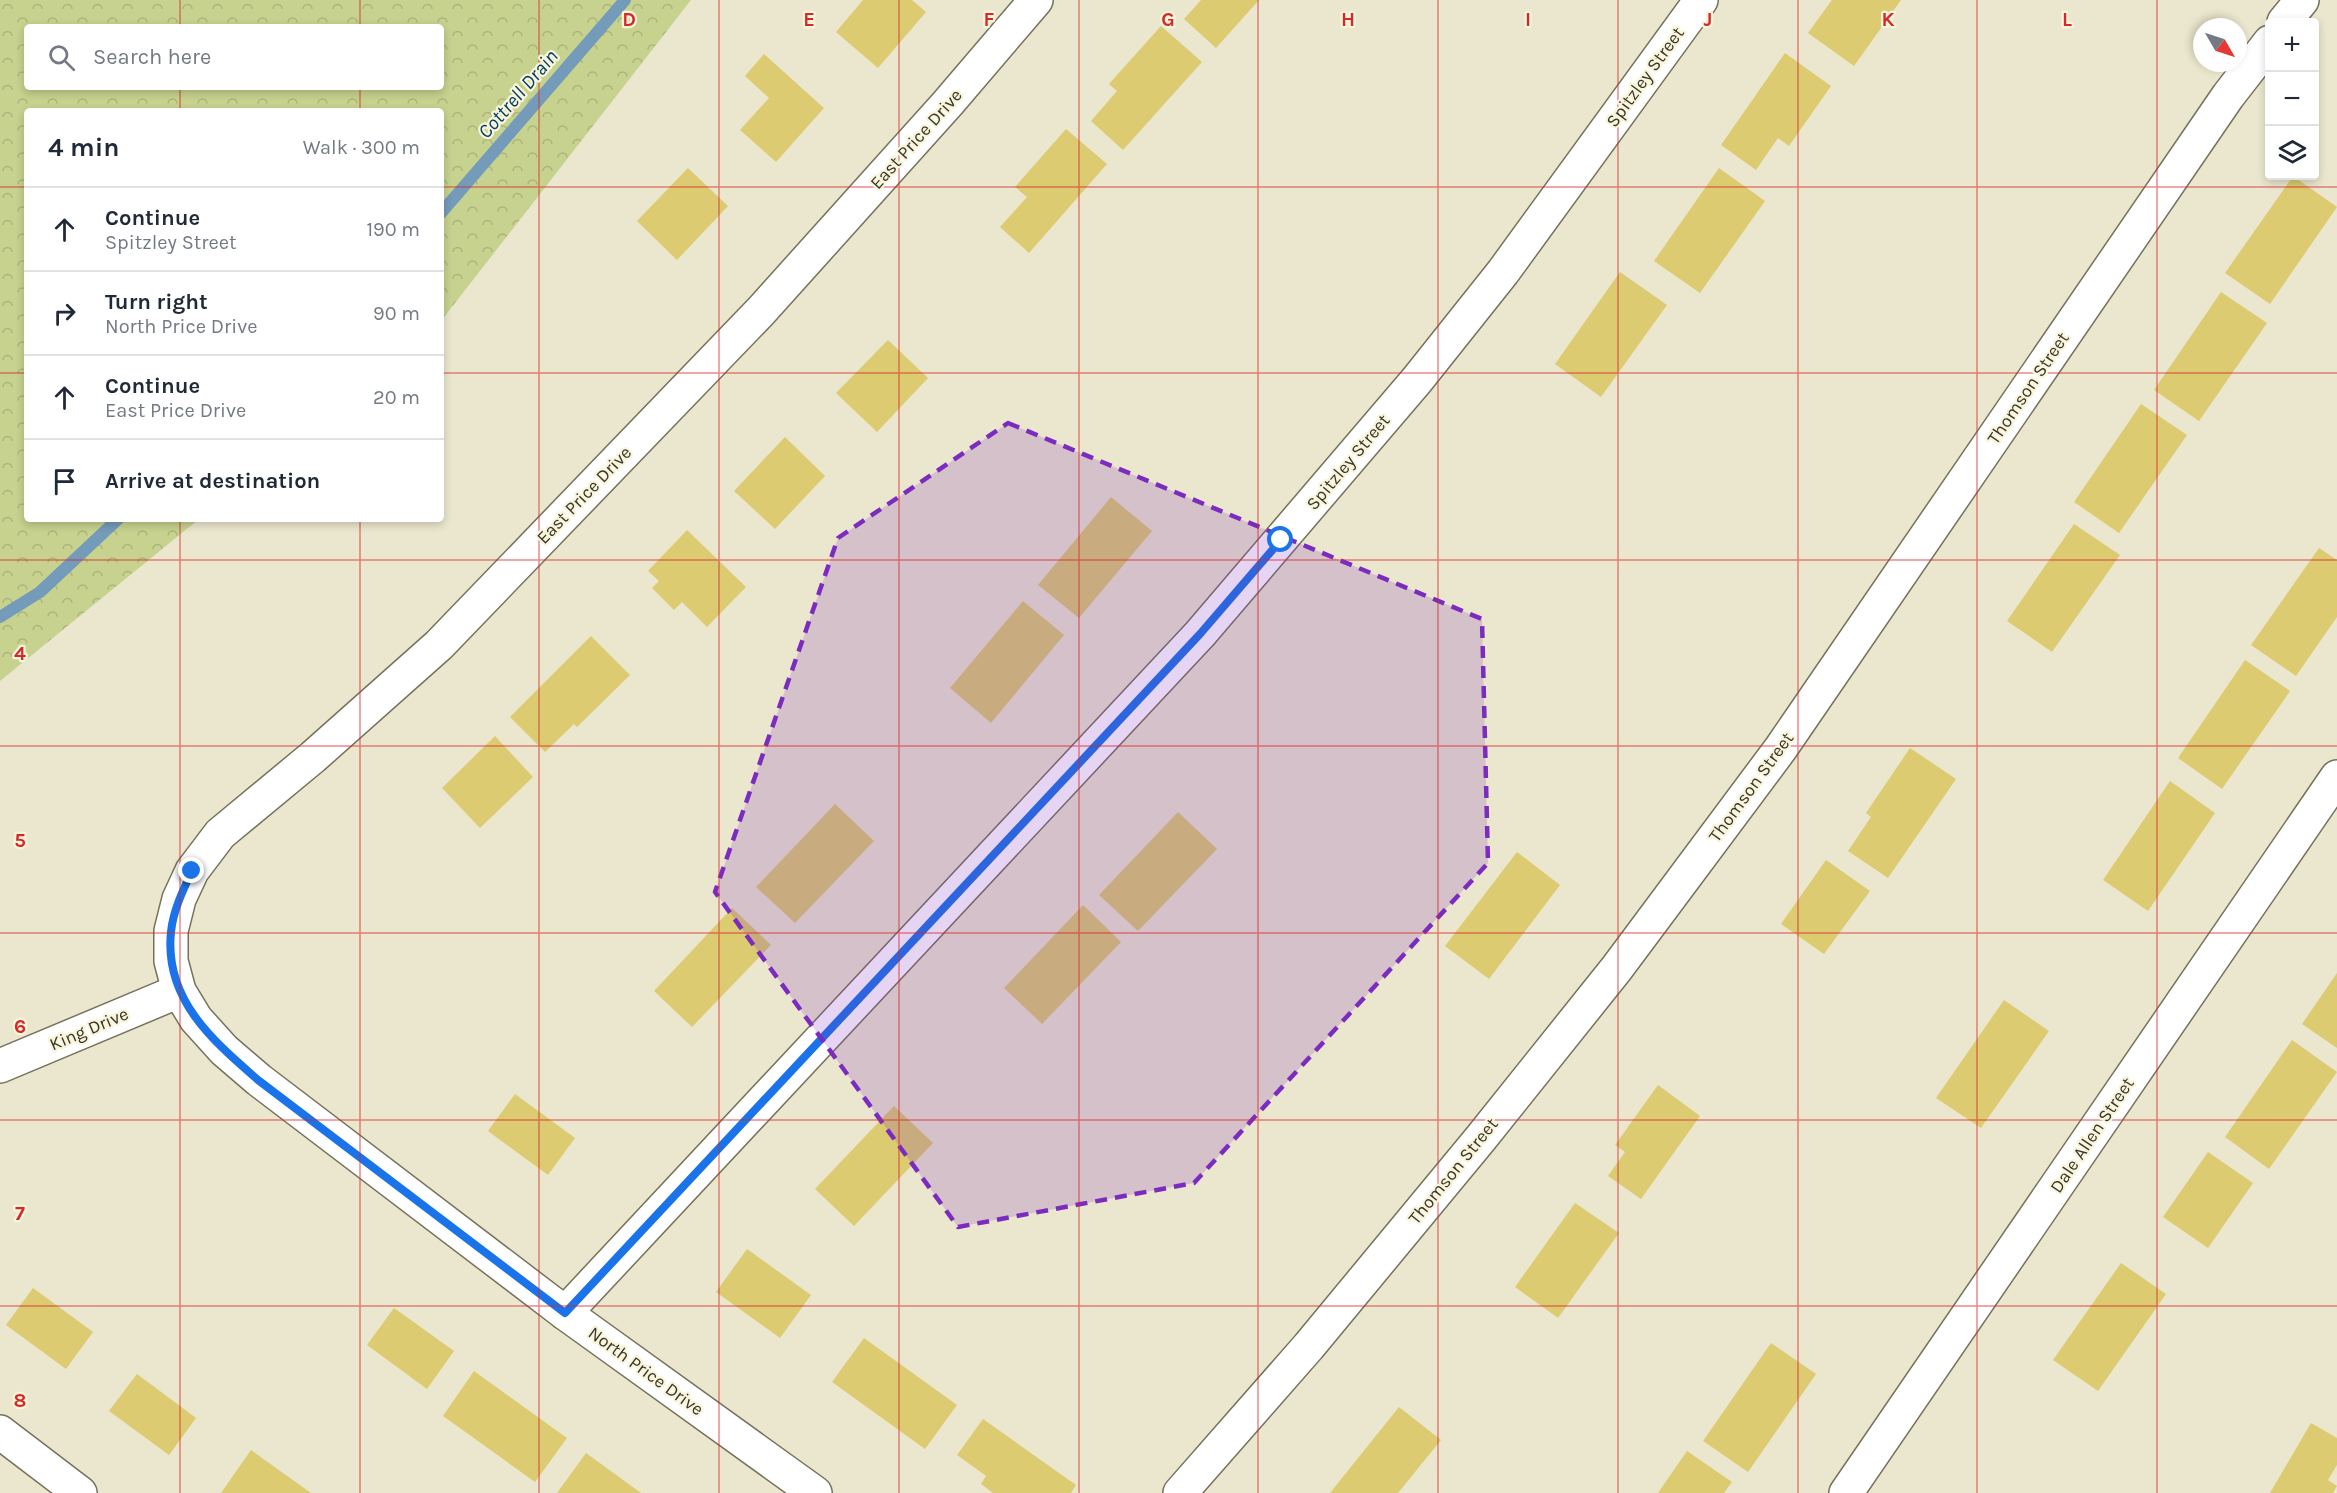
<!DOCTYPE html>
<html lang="en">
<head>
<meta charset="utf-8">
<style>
	body { margin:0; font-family:Karla,sans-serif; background:#f2f2f3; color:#1f2937 }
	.controls { position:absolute; right:18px; top:18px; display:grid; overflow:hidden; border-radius:6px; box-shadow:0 3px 9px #0003 }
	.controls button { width:54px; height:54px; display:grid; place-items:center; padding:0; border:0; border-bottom:2px solid #e0e1e3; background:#fff; color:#1f2937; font:30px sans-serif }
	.compass { position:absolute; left:2193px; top:18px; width:54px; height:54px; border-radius:50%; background:#fff; box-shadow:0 3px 9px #0003; rotate:129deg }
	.stop { position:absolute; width:18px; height:18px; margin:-14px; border:4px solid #1a73e8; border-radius:50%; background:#fff }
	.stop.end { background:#1a73e8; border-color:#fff; box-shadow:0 2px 6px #0008 }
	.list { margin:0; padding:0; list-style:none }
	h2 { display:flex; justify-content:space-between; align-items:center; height:78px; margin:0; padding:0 24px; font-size:26px }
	h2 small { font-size:20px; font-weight:400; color:#747a83 }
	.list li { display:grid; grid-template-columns:39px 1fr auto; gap:18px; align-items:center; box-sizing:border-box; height:84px; padding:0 24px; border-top:2px solid #e0e1e3 }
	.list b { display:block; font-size:22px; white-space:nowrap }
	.list p { margin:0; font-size:20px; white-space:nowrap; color:#747a83 }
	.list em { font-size:20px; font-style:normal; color:#747a83 }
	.icon { flex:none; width:33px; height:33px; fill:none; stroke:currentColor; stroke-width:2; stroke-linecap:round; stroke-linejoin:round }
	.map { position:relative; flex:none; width:2337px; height:1493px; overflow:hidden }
	.search { position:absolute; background:#fff; box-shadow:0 3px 9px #0003; left:24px; top:24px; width:420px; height:66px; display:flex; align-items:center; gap:15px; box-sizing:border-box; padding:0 21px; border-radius:6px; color:#747a83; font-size:22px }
	.panel { position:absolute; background:#fff; box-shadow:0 3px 9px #0003; left:24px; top:108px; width:420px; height:414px; border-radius:6px }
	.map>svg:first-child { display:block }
	.forest { fill:url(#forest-crowns); fill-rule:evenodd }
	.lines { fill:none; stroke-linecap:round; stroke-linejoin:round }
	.stream { stroke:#749bba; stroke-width:12 }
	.building { fill:#dccb71 }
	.minor-casing { stroke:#75715b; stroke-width:36 }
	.minor { stroke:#fff; stroke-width:33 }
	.route { stroke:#1a73e8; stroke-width:8 }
	.marked { fill:#7b2cbf; fill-opacity:0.2; stroke:#7b2cbf; stroke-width:4.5; stroke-dasharray:12 8; stroke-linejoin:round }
	.grid { fill:none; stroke:#d62828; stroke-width:1.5; stroke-opacity:0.55 }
	.labels { text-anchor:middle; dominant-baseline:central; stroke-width:4.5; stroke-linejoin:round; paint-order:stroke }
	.street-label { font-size:18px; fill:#38362c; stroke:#f9f5db }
	.water-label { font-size:20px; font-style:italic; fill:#033e64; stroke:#f9f5db }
	.grid-label { font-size:20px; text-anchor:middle; font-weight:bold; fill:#d62828; stroke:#f9f5db; stroke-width:4.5; stroke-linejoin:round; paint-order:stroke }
</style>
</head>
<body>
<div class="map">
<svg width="2337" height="1493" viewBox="0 0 2337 1493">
	<defs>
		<pattern id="forest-crowns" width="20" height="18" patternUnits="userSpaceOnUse" patternTransform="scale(1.5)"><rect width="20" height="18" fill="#c6d28e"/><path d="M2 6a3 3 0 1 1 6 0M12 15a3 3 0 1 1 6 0" fill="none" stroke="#abb57b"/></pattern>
	</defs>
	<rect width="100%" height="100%" fill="#ebe7ce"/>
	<path class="forest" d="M0,0H691L441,321V111H27V519H199L0,681ZM27,27H441V87H27Z"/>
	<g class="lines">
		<g class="stream">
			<path d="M441,213L625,0"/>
			<path d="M0,617L40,592L118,519"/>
		</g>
	</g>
	<g class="building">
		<path d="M863,0H912L926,12L878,68L836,32Z"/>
		<path d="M1201,0H1259L1216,48L1184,19Z"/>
		<path d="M1832,0H1901L1854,66L1808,33Z"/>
		<path d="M1161,26L1202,62L1123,150L1091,121L1117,91L1109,84Z"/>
		<path d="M1785,53L1831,86L1789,146L1778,138L1756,170L1721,145Z"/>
		<path d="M764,54L824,108L776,162L740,130L769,98L745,76Z"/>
		<path d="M1066,129L1107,164L1029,253L1000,227L1027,197L1015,187Z"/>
		<path d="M688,168L728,206L677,260L637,221Z"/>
		<path d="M1719,168L1765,201L1700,293L1654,261Z"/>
		<path d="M2293,176L2337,207L2270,304L2225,273Z"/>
		<path d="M1620,272L1667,305L1601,397L1555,364Z"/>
		<path d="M2221,292L2267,323L2199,421L2154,390Z"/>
		<path d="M888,340L928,378L877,432L836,393Z"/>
		<path d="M2141,404L2187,435L2119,533L2074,502Z"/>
		<path d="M785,437L825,476L775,529L734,491Z"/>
		<path d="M1111,497L1152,531L1079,618L1038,585Z"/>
		<path d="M2074,524L2120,555L2052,652L2007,621Z"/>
		<path d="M687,530L746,587L707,627L682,602L674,610L652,588L659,581L648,571Z"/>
		<path d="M2319,548L2337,560V617L2296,676L2251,645Z"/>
		<path d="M1023,601L1064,635L991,723L950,688Z"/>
		<path d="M591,636L630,675L577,727L574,724L545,752L510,717Z"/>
		<path d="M2245,660L2290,691L2222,789L2178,758Z"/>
		<path d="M495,736L533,777L480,828L442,788Z"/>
		<path d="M1910,748L1956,779L1888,878L1848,851L1871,817L1866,813Z"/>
		<path d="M2170,781L2215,813L2148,911L2103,880Z"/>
		<path d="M835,804L874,841L795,923L756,887Z"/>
		<path d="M1178,812L1217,849L1138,931L1099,895Z"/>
		<path d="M1517,852L1560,885L1489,979L1445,946Z"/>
		<path d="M1826,860L1870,891L1824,954L1781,924Z"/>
		<path d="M1083,905L1121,942L1042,1024L1004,988Z"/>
		<path d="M732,908L771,945L692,1027L654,991Z"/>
		<path d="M2337,973V1048L2302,1024Z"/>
		<path d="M2004,1000L2049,1031L1981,1128L1936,1098Z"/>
		<path d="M2292,1040L2337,1072L2269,1169L2225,1137Z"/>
		<path d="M1658,1085L1700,1116L1641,1199L1608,1176L1625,1152L1615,1145Z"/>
		<path d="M515,1094L575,1138L548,1175L488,1131Z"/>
		<path d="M894,1106L933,1143L854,1226L815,1189Z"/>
		<path d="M2208,1152L2253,1183L2208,1248L2163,1217Z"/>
		<path d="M1575,1203L1619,1233L1558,1318L1515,1287Z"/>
		<path d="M747,1249L811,1295L780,1338L716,1292Z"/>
		<path d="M2121,1263L2166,1294L2098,1391L2053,1360Z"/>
		<path d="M33,1288L93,1332L66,1369L6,1325Z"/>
		<path d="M394,1308L454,1351L427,1389L367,1345Z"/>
		<path d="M864,1338L957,1405L925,1449L832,1382Z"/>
		<path d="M1771,1343L1816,1374L1748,1472L1703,1441Z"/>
		<path d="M474,1371L567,1438L535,1482L443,1416Z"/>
		<path d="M137,1374L196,1418L169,1455L109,1411Z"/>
		<path d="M1399,1407L1441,1440L1398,1493H1330Z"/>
		<path d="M983,1419L1076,1485L1071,1493H993L981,1484L986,1476L957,1455Z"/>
		<path d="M2311,1423L2337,1438V1465L2328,1480L2337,1486L2333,1493H2270Z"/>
		<path d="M251,1450L311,1493H221Z"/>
		<path d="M1687,1451L1732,1482L1724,1493H1658Z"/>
		<path d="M586,1453L641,1493H557Z"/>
	</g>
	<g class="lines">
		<defs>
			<g id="minor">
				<path d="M2284,22L2302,0"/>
				<path d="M0,1066L179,991"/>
				<path d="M565,1313L1200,634L1417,380L1503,272L1701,0"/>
				<path d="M0,1432L80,1493"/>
				<path d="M815,1493L565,1313L259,1080L224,1050L196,1019L179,991L171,961V931L179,899L192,871L220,834L313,757L439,645L761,311L948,103L1036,0"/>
				<path d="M1180,1493L1309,1346L1481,1138L1617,968L1781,748L2228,96L2270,42"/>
				<path d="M1846,1493L2337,777"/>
			</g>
		</defs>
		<use href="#minor" class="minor-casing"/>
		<use href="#minor" class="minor"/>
	</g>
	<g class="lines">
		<path class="route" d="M192,871C183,890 173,911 171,932C164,999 212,1040 258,1080L565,1313L1200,634L1281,540"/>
	</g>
	<path class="marked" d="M1008,423L1482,619L1488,863L1194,1183L958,1227L715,892L838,538Z"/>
	<path class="grid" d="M180,0V27M360,0V27M539,0V1493M719,0V1493M899,0V1493M1079,0V1493M1258,0V1493M1438,0V1493M1618,0V1493M1798,0V1493M1977,0V1493M2157,0V1493M180,87V111M360,87V111M0,187H27M441,187H2337M0,373H27M441,373H2337M180,519V1493M360,519V1493M0,560H2337M0,746H2337M0,933H2337M0,1120H2337M0,1306H2337"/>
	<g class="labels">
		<g class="street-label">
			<text transform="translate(1645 77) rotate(-54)">Spitzley Street</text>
			<text transform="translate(916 139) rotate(-48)">East Price Drive</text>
			<text transform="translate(2028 388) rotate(-56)">Thomson Street</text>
			<text transform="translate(1348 462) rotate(-50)">Spitzley Street</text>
			<text transform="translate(584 495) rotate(-46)">East Price Drive</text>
			<text transform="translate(1751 787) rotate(-54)">Thomson Street</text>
			<text transform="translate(89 1029) rotate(-23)">King Drive</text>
			<text transform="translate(2092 1135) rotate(-56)">Dale Allen Street</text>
			<text transform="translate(1453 1171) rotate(-51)">Thomson Street</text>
			<text transform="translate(646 1371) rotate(36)">North Price Drive</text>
		</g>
		<g class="water-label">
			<text transform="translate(518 94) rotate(-49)">Cottrell Drain</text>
		</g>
	</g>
	<g class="grid-label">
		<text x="629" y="26">D</text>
		<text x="809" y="26">E</text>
		<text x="989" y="26">F</text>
		<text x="1168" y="26">G</text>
		<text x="1348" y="26">H</text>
		<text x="1528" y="26">I</text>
		<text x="1708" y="26">J</text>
		<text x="1888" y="26">K</text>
		<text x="2067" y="26">L</text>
		<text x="20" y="660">4</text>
		<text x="20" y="847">5</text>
		<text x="20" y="1033">6</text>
		<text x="20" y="1220">7</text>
		<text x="20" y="1407">8</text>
	</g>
</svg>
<div class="controls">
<button>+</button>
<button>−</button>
<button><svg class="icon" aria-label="layers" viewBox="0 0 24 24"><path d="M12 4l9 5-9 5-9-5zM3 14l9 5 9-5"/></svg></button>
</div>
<svg class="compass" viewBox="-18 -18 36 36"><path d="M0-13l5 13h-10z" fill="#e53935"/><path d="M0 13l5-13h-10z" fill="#747a83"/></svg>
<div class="stop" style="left:1281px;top:540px"></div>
<div class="stop end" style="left:192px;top:871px"></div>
<div class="search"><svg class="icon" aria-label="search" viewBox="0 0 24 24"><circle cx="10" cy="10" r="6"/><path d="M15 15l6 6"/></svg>Search here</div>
<section class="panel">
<h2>4 min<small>Walk · 300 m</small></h2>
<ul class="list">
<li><svg class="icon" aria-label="ahead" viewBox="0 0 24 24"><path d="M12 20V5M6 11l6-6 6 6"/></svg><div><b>Continue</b><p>Spitzley Street</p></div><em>190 m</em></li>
<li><svg class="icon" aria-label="right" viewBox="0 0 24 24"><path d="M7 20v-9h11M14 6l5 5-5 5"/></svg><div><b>Turn right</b><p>North Price Drive</p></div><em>90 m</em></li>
<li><svg class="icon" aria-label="ahead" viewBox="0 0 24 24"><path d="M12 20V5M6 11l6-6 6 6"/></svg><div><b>Continue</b><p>East Price Drive</p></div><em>20 m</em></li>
<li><svg class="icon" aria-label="arrive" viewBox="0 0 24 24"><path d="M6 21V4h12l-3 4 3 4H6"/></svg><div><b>Arrive at destination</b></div></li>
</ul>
</section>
</div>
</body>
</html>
